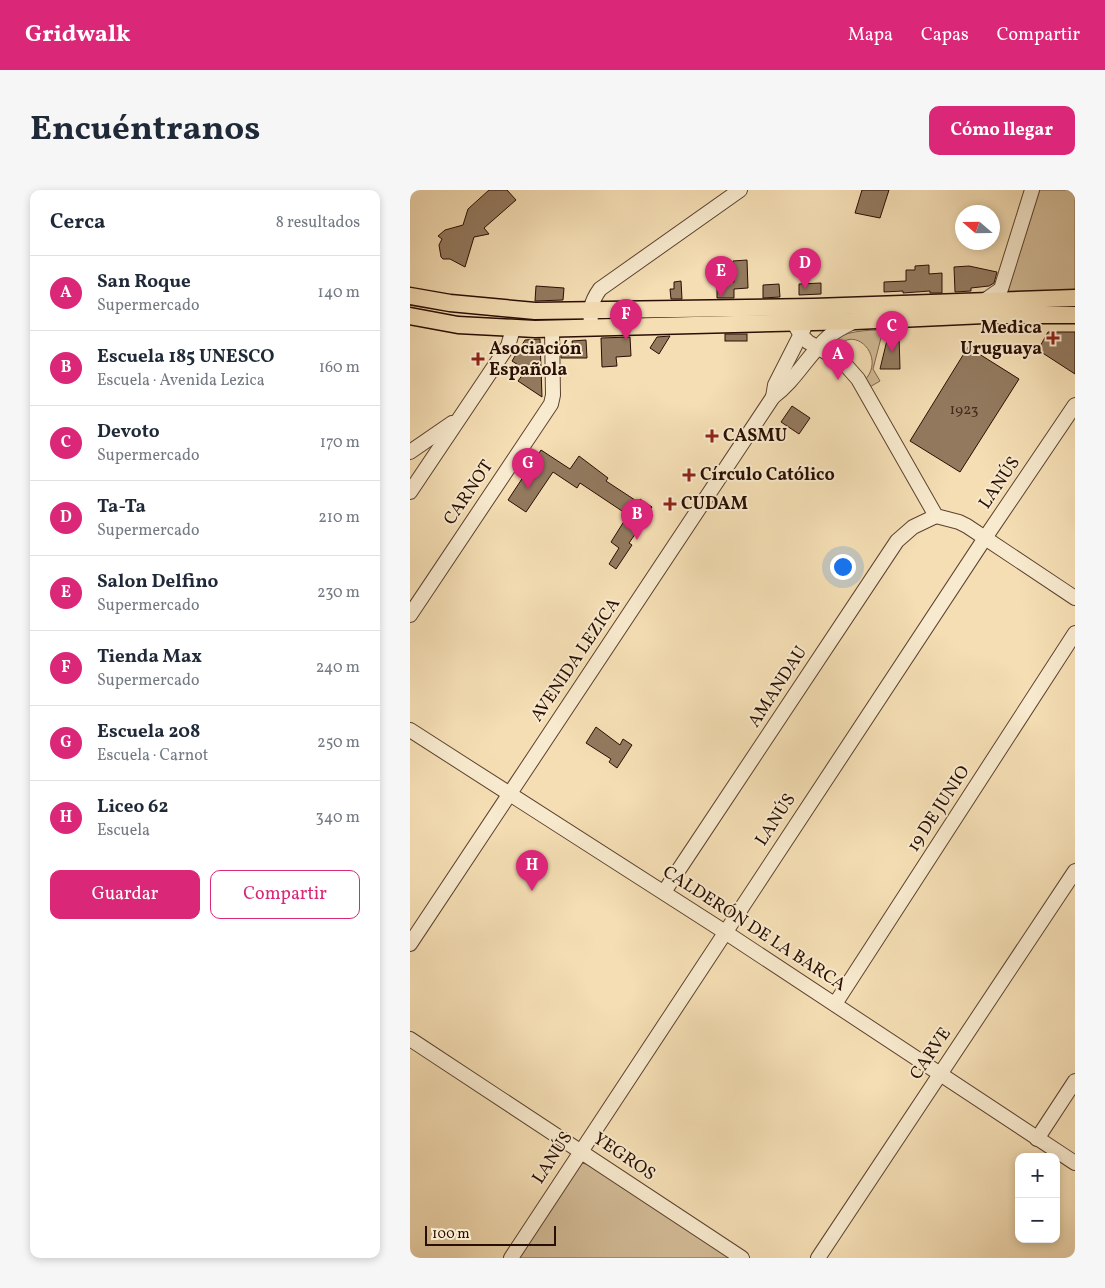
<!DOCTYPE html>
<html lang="es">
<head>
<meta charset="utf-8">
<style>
	body { margin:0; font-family:Vollkorn,serif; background:#f6f6f7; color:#1f2937 }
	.controls { position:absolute; right:15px; bottom:15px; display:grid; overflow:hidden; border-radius:10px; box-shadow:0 2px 8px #0003 }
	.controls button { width:45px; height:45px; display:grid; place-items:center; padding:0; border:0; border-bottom:1px solid #e0e1e3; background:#fff; color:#1f2937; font:25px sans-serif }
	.compass { position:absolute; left:545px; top:15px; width:45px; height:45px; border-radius:50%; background:#fff; box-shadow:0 2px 8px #0003; rotate:290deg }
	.scale { position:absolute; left:15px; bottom:12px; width:131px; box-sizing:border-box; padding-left:5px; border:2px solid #290e03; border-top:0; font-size:14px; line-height:18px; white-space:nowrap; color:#290e03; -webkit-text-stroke:4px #f8eace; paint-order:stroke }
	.you { position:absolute; left:432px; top:376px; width:18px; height:18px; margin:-12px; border:4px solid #fff; border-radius:50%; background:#1a73e8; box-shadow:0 0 0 8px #1a73e833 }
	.badge { display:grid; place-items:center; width:32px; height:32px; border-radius:50%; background:#db2777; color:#fff; font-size:16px; font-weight:700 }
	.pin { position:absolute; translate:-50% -41px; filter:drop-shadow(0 1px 2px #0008) }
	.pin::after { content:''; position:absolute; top:26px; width:18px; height:15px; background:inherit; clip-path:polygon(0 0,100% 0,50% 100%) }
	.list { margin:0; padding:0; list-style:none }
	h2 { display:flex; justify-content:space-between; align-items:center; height:65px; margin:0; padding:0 20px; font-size:21px }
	h2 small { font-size:16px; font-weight:400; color:#747a83 }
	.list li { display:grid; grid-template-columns:32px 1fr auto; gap:15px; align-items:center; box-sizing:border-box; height:75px; padding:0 20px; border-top:1px solid #e0e1e3 }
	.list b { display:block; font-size:19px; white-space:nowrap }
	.list p { margin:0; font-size:16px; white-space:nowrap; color:#747a83 }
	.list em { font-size:16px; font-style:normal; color:#747a83 }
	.actions { display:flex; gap:10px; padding:15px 20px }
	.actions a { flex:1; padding:11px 0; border:1px solid #db2777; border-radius:10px; text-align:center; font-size:18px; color:#db2777 }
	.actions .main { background:#db2777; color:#fff }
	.map { position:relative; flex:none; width:665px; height:1068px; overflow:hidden; border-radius:10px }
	header { display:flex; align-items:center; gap:30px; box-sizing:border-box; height:70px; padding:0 25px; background:#db2777; color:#fff }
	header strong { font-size:24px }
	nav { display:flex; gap:28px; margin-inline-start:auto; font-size:18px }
	.intro { display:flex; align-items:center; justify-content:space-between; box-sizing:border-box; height:120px; padding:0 30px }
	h1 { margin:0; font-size:35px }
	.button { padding:12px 22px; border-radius:10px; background:#db2777; color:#fff; font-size:18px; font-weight:700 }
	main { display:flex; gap:30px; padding:0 30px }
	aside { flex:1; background:#fff; border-radius:10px; box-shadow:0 2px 8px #0003 }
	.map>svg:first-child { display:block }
	.green { fill:#d2bb96; stroke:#7e644c }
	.building { fill:#937a5f; stroke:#290e03 }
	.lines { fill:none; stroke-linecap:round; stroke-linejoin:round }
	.minor-casing { stroke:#5c422f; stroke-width:16 }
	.major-casing { stroke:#290e03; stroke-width:19 }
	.minor { stroke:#f8eace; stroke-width:14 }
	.major { stroke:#f5deb4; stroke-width:16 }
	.poi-dot { fill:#8f2418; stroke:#f8eace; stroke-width:2 }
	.labels { text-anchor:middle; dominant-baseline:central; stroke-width:4; stroke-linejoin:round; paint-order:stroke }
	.number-label { font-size:15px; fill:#44291a }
	.poi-label { font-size:18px; font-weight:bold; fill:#290e03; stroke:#f8eace; text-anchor:start }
	.street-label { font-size:18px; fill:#290e03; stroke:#f8eace }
</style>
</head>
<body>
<header>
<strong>Gridwalk</strong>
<nav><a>Mapa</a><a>Capas</a><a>Compartir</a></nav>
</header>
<div class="intro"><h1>Encuéntranos</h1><a class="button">Cómo llegar</a></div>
<main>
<aside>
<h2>Cerca<small>8 resultados</small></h2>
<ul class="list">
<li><span class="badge">A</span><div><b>San Roque</b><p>Supermercado</p></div><em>140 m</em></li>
<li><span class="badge">B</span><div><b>Escuela 185 UNESCO</b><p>Escuela · Avenida Lezica</p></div><em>160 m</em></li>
<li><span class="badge">C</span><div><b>Devoto</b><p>Supermercado</p></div><em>170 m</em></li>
<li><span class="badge">D</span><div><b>Ta-Ta</b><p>Supermercado</p></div><em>210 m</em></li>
<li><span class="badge">E</span><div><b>Salon Delfino</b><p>Supermercado</p></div><em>230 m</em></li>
<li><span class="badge">F</span><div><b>Tienda Max</b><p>Supermercado</p></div><em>240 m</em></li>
<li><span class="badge">G</span><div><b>Escuela 208</b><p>Escuela · Carnot</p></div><em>250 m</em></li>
<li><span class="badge">H</span><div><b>Liceo 62</b><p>Escuela</p></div><em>340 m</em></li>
</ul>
<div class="actions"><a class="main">Guardar</a><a>Compartir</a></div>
</aside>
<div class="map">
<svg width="665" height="1068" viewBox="0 0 665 1068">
	<rect width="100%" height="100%" fill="#f5deb4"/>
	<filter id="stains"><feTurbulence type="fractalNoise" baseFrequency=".004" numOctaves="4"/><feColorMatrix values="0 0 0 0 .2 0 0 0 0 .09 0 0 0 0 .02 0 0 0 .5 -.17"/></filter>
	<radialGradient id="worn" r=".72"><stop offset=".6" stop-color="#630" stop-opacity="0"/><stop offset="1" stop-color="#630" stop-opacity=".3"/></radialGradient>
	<g class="green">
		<path d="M624,0H657L665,2V103L601,104L597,98Z"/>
		<path d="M473,140L463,179L470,191L458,198L454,191C479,166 440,129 424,163L420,159V152C434,141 456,140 473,140Z"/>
		<path d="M170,973L177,974L322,1068H107Z"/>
	</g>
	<g class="building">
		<path d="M79,0H97L106,10L74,38L79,44L64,47L55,77L40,69H33L31,67L29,55L32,49L28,46L35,40L53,35L58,19Z"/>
		<path d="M452,0H479L470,28L445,23Z"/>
		<path d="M337,70L338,98L324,99V108H307V92H324L323,71Z"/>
		<path d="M519,75V84L532,83V103H520V101L493,103V101L474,102V92L496,91V80H505V76Z"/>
		<path d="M559,76L587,82L584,93L579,96L561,98V101L545,102L544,77Z"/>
		<path d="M271,91L272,109H261L260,99H264V92Z"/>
		<path d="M411,93V104L389,105V94Z"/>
		<path d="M369,94L370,107L353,108V95Z"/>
		<path d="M126,96L154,98L153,110L125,111Z"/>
		<path d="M638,142H665V184L628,160Z"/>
		<rect x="315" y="144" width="22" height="7"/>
		<path d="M489,145L490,179H470L478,146Z"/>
		<path d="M260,146L249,164L240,158L247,147Z"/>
		<path d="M220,147L221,166L206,167L207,176L192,177L191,148Z"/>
		<path d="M130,149L132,207L108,191L116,180L102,171L115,150Z"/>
		<path d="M176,150L177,168H151V158H163L162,151Z"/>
		<path d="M558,157L609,189L550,282L500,251Z"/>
		<path d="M382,216L400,228L389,244L371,232Z"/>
		<path d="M131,260L160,279L169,266L198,288L196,291L228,312L230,309L242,317L239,322L243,325L233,339L230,337L219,353L222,355L206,379L199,374L209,358L201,352L218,325L170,293L167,298L143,282L116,322L98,310Z"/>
		<path d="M186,537L210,555L213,549L222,555L207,578L199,572L201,569L176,553Z"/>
	</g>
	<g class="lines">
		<defs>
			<g id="minor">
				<path d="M574,111L591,99L622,0"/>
				<path d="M383,132L391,145L398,152L433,172L448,189L526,326L549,332L557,336L665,408"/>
				<path d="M181,137C180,120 180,113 190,99L330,0"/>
				<path d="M363,207L365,195L394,138"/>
				<path d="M0,262L42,233"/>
				<path d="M0,302L98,156L103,139"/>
				<path d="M0,425L141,214L143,205L142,139"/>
				<path d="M0,540L315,742L665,973"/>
				<path d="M254,702L487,351L503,337L526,326"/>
				<path d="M0,754L363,207C385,191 398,165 418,147C426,140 435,136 445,131"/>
				<path d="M425,814L665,443"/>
				<path d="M0,849L332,1068"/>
				<path d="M627,949L665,891"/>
				<path d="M101,1068L575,348L665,215"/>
				<path d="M408,1068L665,681"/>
			</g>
			<g id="major">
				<path d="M0,106L40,113L125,121L404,117L665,108"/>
				<path d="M0,126L48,135L125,139L445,131L575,125H665"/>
			</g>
		</defs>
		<use href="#minor" class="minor-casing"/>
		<use href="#major" class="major-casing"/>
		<use href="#minor" class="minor"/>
		<use href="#major" class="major"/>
	</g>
	<g class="poi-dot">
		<path d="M640.5 140.5h5v5h5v5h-5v5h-5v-5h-5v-5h5z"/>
		<path d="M65.5 161.5h5v5h5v5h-5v5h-5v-5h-5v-5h5z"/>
		<path d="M299.5 238.5h5v5h5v5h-5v5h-5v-5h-5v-5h5z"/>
		<path d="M276.5 277.5h5v5h5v5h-5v5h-5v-5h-5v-5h5z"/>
		<path d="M257.5 306.5h5v5h5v5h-5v5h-5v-5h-5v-5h5z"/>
	</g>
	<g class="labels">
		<g class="number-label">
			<text x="554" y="220">1923</text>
		</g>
		<g class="poi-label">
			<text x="632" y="138" text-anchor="end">Medica<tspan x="632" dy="21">Uruguaya</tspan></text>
			<text x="79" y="159">Asociación<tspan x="79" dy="21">Española</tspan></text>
			<text x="313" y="246">CASMU</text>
			<text x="290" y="285">Círculo Católico</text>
			<text x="271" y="314">CUDAM</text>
		</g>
		<g class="street-label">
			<text transform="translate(590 293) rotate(-56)">LANÚS</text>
			<text transform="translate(59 303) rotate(-56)">CARNOT</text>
			<text transform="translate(166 470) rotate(-56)">AVENIDA LEZICA</text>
			<text transform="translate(368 497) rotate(-57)">AMANDAU</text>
			<text transform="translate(529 619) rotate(-57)">19 DE JUNIO</text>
			<text transform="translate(366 630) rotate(-57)">LANÚS</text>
			<text transform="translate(344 739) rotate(33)">CALDERÓN DE LA BARCA</text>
			<text transform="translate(521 864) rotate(-56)">CARVE</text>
			<text transform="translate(214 967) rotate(34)">YEGROS</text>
			<text transform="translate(143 968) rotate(-57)">LANÚS</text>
		</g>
	</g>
	<rect width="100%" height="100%" filter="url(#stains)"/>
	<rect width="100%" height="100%" fill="url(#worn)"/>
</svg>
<div class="controls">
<button>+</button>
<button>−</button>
</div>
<svg class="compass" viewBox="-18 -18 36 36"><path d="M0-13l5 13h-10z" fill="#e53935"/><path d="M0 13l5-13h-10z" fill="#747a83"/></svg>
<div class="scale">100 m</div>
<div class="you"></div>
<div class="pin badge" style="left:428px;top:190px">A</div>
<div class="pin badge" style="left:227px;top:350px">B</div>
<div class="pin badge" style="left:482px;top:162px">C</div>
<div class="pin badge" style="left:395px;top:99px">D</div>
<div class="pin badge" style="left:311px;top:107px">E</div>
<div class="pin badge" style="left:216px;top:150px">F</div>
<div class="pin badge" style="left:118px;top:299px">G</div>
<div class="pin badge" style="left:122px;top:701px">H</div>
</div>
</main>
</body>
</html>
